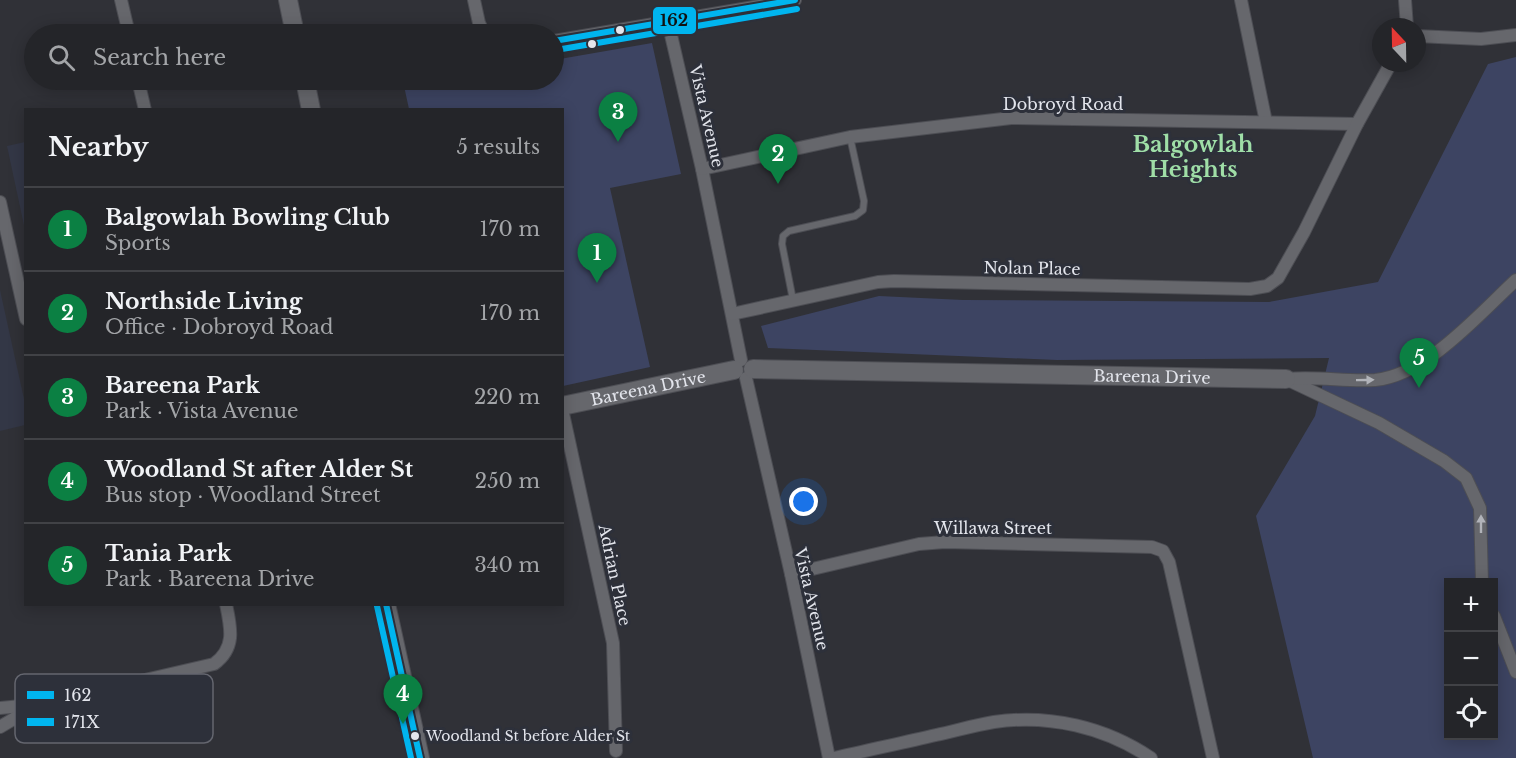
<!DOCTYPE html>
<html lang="en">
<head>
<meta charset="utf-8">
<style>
	body { margin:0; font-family:"Libre Baskerville",serif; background:#2c2d31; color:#f1f3f6 }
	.controls { position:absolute; right:18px; bottom:18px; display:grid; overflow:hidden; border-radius:0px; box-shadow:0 3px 15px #0003 }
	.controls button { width:54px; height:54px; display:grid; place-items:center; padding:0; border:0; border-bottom:2px solid #414246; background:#242529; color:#f1f3f6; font:30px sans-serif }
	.compass { position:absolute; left:1372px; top:18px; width:54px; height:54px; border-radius:50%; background:#242529; box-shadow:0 3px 15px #0003; rotate:338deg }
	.you { position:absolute; left:804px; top:502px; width:21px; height:21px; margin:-15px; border:4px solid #fff; border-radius:50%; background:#1a73e8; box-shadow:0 0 0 9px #1a73e833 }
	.badge { display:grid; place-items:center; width:39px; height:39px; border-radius:50%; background:#0b8043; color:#fff; font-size:20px; font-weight:700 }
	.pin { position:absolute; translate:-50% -50px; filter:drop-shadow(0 2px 3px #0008) }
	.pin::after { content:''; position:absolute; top:32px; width:21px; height:18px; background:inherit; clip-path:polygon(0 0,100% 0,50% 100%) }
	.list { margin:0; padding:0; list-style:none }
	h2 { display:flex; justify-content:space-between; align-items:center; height:78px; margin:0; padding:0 24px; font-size:26px }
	h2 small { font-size:20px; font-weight:400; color:#a3a5a8 }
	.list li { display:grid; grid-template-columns:39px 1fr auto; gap:18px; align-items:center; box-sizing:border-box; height:84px; padding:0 24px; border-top:2px solid #414246 }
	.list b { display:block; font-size:22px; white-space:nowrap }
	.list p { margin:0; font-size:20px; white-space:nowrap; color:#a3a5a8 }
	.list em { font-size:20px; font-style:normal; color:#a3a5a8 }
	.icon { flex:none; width:33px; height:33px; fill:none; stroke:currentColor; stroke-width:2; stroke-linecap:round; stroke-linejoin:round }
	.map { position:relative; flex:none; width:1516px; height:758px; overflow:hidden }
	.search { position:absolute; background:#242529; box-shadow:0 3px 15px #0003; left:24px; top:24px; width:540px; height:66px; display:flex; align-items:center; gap:15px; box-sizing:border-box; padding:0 21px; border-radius:33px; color:#a3a5a8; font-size:22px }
	.panel { position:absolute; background:#242529; box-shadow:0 3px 15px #0003; left:24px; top:108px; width:540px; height:498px; border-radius:0px }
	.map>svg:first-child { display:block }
	.built { fill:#333746 }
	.green { fill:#3d4462; fill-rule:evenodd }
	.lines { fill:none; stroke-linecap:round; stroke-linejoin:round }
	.lane-casing { stroke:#4d4e54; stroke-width:8 }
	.street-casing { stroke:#4d4e54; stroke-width:14 }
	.secondary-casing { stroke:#4d4e54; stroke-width:20 }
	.lane { stroke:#66676c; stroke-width:6 }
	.street { stroke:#66676c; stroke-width:12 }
	.secondary { stroke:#66676c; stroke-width:18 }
	.bus-1-casing { stroke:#2d303a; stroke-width:10 }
	.bus-2-casing { stroke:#2d303a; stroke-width:10 }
	.bus-1 { stroke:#00b5ef; stroke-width:6 }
	.bus-2 { stroke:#00b5ef; stroke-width:6 }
	.oneway { fill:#b1b3b9 }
	.bus-dot { fill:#e3e5ec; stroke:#2d303a; stroke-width:2 }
	.labels { text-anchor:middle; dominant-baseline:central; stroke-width:6; stroke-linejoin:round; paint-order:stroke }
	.bus-label { font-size:14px; fill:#e3e5ec; stroke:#2d303a; text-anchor:start }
	.street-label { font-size:16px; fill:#e3e5ec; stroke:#2d303a }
	.district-label { font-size:22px; font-weight:bold; fill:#9fdea7; stroke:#2d303a }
	.key { fill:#2d303a; stroke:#64666f; stroke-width:1.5 }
	.key-label { font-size:16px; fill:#e3e5ec }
	.line-badge { stroke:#2d303a; stroke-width:2 }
	.pale-badge-label { font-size:16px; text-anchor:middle; font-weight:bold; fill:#111 }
</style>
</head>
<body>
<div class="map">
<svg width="1516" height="758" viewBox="0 0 1516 758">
	<rect width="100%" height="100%" fill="#303137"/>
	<g class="built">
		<path d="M25,142H26L25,230L7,146Z"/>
		<path d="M0,290L26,408L25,425L0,431Z"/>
	</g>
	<g class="green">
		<path d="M652,43L681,174L610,188L650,367L563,386L562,110L409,109L404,86L443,80H554V60Z"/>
		<path d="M1516,57V758H1313L1256,516L1315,416L1329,358L1057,360L768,348L761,326L879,296L963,300L1269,302L1378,282L1488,64ZM1448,582H1494V736H1448Z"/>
	</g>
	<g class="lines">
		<defs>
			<path id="lane" d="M793,300L782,244L783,236L789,231L855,216L863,210L864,201L850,137"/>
			<g id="street">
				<path d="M121,0L129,34"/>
				<path d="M474,0L479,23L484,34"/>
				<path d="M1241,0L1266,122"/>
				<path d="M1405,0L1407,27"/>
				<path d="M668,22L702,169L741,360"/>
				<path d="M1417,36L1481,39L1516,35"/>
				<path d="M554,41L795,0"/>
				<path d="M138,80L145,110"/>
				<path d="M702,169L850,137L1011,118L1357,124"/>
				<path d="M0,202L26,319"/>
				<path d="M732,314L878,282L894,281L1250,289L1267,286L1278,278L1304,232L1357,124L1391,63"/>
				<path d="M746,378L791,574L829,758"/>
				<path d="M1286,379L1379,423L1444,461L1466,478L1480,508L1482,582"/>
				<path d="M1287,379C1318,376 1346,382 1375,380C1427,375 1479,314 1516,280"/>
				<path d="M562,409L613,643L616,751"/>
				<path d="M791,574L919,544L945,542L1152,547L1163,551L1169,562L1213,758"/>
				<path d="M1494,616L1516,672"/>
				<path d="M0,708L32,705"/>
				<path d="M0,727L37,705L214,664C236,648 231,628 226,604"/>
				<path d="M834,758C868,750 902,743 936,735C955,731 975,725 994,722C1049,714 1105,727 1151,758"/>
			</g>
			<g id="secondary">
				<path d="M288,0L295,34"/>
				<path d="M305,80L311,110"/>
				<path id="s1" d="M753,369L1286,379"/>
				<path id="s2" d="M562,406L734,370"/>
				<path d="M386,604L420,758"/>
			</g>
		</defs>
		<use href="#lane" class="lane-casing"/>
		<use href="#street" class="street-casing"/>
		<use href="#secondary" class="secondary-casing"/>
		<use href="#lane" class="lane"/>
		<use href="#street" class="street"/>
		<use href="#secondary" class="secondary"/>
		<defs>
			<g id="bus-1">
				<path d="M554,41L795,0"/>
				<path d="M386,604L420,758"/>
			</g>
			<g id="bus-2">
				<path d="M556,50L797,9"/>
				<path d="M377,606L411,758"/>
			</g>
		</defs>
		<use href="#bus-1" class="bus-1-casing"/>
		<use href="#bus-2" class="bus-2-casing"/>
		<use href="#bus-1" class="bus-1"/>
		<use href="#bus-2" class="bus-2"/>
	</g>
	<defs><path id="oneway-solid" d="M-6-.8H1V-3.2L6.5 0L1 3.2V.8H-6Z" transform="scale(1.5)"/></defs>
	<g class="oneway">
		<use href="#oneway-solid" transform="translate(1365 380) rotate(-1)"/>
		<use href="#oneway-solid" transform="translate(1481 524) rotate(-90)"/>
	</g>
	<g class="bus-dot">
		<circle cx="620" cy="30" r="5"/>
		<circle cx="592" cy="44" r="5"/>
		<circle cx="415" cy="736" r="5"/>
	</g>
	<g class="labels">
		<g class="bus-label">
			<text x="426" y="736">Woodland St before Alder St</text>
		</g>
		<g class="street-label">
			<text x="1063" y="104">Dobroyd Road</text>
			<text transform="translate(707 116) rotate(77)">Vista Avenue</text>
			<text transform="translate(1032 268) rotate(1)">Nolan Place</text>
			<text stroke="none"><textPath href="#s1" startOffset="399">Bareena Drive</textPath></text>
			<text stroke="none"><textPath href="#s2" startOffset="88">Bareena Drive</textPath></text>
			<text x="993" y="528">Willawa Street</text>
			<text transform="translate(615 575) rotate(78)">Adrian Place</text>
			<text transform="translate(812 599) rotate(77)">Vista Avenue</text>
		</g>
		<g class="district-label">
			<text x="1193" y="144">Balgowlah<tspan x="1193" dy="25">Heights</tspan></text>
		</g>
	</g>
	<rect x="15" y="674" width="198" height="69" rx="9" class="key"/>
	<rect x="27" y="691" width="27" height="8" fill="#00b5ef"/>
	<rect x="27" y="718" width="27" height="8" fill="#00b5ef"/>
	<g class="key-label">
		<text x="64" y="701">162</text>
		<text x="64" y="728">171X</text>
	</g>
	<rect class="line-badge" x="652" y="6" width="45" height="29" rx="6" fill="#00b5ef"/>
	<g class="pale-badge-label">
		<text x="674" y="26">162</text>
	</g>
</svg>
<div class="controls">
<button>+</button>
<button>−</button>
<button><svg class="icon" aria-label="locate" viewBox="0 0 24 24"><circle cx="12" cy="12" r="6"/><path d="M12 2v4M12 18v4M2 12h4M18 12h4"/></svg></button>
</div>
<svg class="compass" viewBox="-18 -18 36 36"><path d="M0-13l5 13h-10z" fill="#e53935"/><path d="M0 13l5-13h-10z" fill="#a3a5a8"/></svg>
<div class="you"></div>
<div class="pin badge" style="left:597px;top:283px">1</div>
<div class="pin badge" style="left:778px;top:184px">2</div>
<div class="pin badge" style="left:618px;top:142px">3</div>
<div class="pin badge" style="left:403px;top:724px">4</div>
<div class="pin badge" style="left:1419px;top:388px">5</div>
<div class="search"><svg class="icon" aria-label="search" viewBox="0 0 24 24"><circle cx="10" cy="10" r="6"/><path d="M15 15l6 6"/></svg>Search here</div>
<section class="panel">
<h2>Nearby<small>5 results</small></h2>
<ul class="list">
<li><span class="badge">1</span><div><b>Balgowlah Bowling Club</b><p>Sports</p></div><em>170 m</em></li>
<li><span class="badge">2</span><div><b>Northside Living</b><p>Office · Dobroyd Road</p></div><em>170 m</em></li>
<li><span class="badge">3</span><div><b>Bareena Park</b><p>Park · Vista Avenue</p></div><em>220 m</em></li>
<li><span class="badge">4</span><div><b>Woodland St after Alder St</b><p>Bus stop · Woodland Street</p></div><em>250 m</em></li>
<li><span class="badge">5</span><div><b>Tania Park</b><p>Park · Bareena Drive</p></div><em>340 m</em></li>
</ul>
</section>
</div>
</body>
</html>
